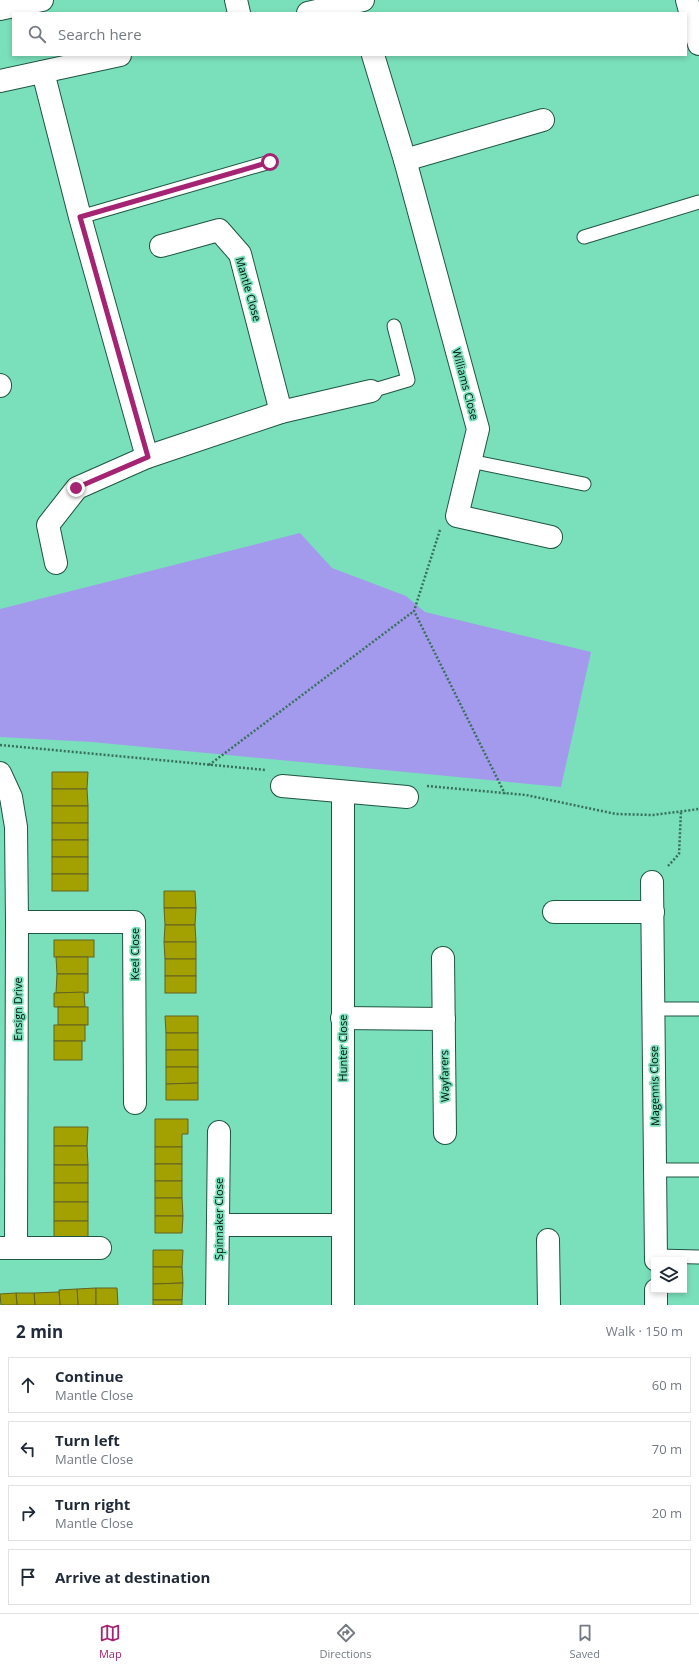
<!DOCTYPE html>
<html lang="en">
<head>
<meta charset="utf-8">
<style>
	body { margin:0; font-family:"Open Sans",sans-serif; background:#f6f6f7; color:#1f2937 }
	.controls { position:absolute; right:12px; bottom:12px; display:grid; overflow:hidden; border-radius:0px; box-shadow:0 2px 6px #0003 }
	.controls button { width:36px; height:36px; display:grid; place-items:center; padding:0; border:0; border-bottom:1px solid #e0e1e3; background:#fff; color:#1f2937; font:20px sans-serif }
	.stop { position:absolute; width:12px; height:12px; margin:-9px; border:3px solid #a42372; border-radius:50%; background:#fff }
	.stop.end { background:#a42372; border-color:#fff; box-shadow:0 1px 4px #0008 }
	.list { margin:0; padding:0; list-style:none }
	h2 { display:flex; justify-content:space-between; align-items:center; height:52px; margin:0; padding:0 16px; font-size:17px }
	h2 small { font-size:13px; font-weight:400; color:#747a83 }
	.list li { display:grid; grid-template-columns:26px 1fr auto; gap:12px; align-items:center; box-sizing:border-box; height:56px; margin:0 8px 8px; padding:0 8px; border:1px solid #e0e1e3; border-radius:0px }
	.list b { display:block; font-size:15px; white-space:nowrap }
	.list p { margin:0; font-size:13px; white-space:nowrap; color:#747a83 }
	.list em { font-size:13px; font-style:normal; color:#747a83 }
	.icon { flex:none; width:22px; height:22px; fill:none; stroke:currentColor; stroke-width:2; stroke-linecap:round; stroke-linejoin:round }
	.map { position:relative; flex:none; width:699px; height:1305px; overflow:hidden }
	.search { position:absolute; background:#fff; box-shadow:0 2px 6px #0003; left:12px; right:12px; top:12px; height:44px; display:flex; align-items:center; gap:10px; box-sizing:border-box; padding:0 14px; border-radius:0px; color:#747a83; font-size:15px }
	.sheet { height:308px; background:#fff }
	nav { display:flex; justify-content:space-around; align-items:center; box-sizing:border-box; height:56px; border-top:1px solid #e0e1e3; background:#fff; font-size:11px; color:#747a83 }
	nav a { display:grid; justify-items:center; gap:2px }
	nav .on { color:#a42372 }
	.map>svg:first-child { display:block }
	.green { fill:#a49aed }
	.building { fill:#a3a002; stroke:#636220 }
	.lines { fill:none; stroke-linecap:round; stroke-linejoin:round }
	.lane-casing { stroke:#1f5543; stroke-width:15 }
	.street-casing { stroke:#1f5543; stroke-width:24 }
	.path { stroke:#38705b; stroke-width:2.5; stroke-dasharray:2 2; stroke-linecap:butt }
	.lane { stroke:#fff; stroke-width:13 }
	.street { stroke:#fff; stroke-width:22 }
	.route { stroke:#a42372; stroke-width:5 }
	.labels { text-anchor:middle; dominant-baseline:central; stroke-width:3.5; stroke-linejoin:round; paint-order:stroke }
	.street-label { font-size:11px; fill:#00120b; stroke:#7adfbb }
</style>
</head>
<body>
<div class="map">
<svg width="699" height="1305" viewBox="0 0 699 1305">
	<rect width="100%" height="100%" fill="#7adfbb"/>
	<path class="green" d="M300,533L332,568L406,596L425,612L591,652L561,787L92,742L0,737V609Z"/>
	<g class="building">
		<path d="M52,772H88L87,789H52Z"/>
		<path d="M52,789H87L88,806H52Z"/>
		<rect x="52" y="806" width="36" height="17"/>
		<rect x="52" y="823" width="36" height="17"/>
		<rect x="52" y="840" width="36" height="17"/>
		<rect x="52" y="857" width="36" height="17"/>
		<rect x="52" y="874" width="36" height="17"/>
		<path d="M164,891H195L196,908H164Z"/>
		<path d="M164,908H196L195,925H165Z"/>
		<path d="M165,925H195L196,942H164Z"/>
		<rect x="54" y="940" width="40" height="17"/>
		<path d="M164,942H196V959H165Z"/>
		<path d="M56,957H88V974H57Z"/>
		<rect x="165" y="959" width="31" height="17"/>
		<path d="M57,974H88V993H56Z"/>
		<rect x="165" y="976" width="31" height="17"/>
		<path d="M84,992L85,1007H54V993Z"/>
		<rect x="58" y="1007" width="30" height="18"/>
		<path d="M165,1016H198V1033H166Z"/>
		<rect x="54" y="1025" width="31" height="16"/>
		<rect x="166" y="1033" width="32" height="17"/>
		<rect x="54" y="1041" width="28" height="19"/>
		<rect x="166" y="1050" width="32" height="17"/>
		<path d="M166,1067H198V1083L166,1084Z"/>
		<path d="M198,1083V1100H166V1084Z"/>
		<path d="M155,1119H188V1134H182V1147H155Z"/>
		<path d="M54,1127H88L87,1146H54Z"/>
		<path d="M54,1146H87L88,1165H54Z"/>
		<rect x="155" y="1147" width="27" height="17"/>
		<rect x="155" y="1164" width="27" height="17"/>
		<rect x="54" y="1165" width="34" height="18"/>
		<rect x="155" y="1181" width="27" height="17"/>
		<rect x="54" y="1183" width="34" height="19"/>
		<path d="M155,1198H182L183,1216H155Z"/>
		<rect x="54" y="1202" width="34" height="19"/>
		<path d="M155,1216H183L182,1233H155Z"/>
		<path d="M54,1221H88V1239L54,1240Z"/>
		<path d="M153,1250H183L182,1267H153Z"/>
		<path d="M153,1267H182L183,1283L153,1284Z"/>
		<path d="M183,1283L182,1300H153V1284Z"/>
		<path d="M96,1288V1305H78L77,1289Z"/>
		<path d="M96,1288H117L118,1305H96Z"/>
		<path d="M77,1289L78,1305H60L59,1290Z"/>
		<path d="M59,1292L60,1305H35L34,1293Z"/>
		<path d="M16,1293H34L35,1305H17Z"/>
		<path d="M16,1293L17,1305H1L0,1294Z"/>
		<rect x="153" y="1300" width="29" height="5"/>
	</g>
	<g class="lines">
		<defs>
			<g id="lane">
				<path d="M80,217L270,162"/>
				<path d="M584,237L699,202"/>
				<path d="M371,391L408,380L394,326"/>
				<path d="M470,461L584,484"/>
				<path d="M653,1009H697"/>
				<path d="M655,1170H699"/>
				<path d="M656,1256L699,1257"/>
			</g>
			<g id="street">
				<path d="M236,0L239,13"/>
				<path d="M687,0L699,44"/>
				<path d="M0,9L42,0"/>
				<path d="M308,13L363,0"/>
				<path d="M373,55L405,160L478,429L457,516L551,537"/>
				<path d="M43,72L80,217L147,457L281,412L371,391"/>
				<path d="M0,81L120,55"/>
				<path d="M405,160L543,120"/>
				<path d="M161,246L219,230L240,254L281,412"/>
				<path d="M0,386V385"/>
				<path d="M56,563L48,525L77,488L147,457"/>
				<path d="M0,773L11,797L16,827L17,922L16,1247"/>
				<path d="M282,786L407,797"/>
				<path d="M652,882L656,1260"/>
				<path d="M554,912H653"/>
				<path d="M17,922H134L135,1103"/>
				<path d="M443,958L445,1133"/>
				<path d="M342,1018L444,1019"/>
				<path d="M218,1225H343"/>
				<path d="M548,1240L549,1305"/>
				<path d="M0,1248H100"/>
				<path d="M656,1290V1305"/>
				<path d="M217,1305L219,1132"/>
				<path d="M343,1305V792"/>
			</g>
		</defs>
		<use href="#lane" class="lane-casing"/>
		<use href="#street" class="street-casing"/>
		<g class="path">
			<path d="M440,530L414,611L505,794"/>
			<path d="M0,745L266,770"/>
			<path d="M209,765L414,611"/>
			<path d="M427,786L526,795L616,814L653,815L699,809"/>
			<path d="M668,866L679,854L681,811"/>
		</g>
		<use href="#lane" class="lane"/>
		<use href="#street" class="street"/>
	</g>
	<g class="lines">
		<path class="route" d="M76,488L148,457L80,217L270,162"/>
	</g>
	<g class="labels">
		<g class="street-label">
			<text transform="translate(249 289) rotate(74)">Mantle Close</text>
			<text transform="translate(466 384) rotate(75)">Williams Close</text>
			<text transform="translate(134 954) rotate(-90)">Keel Close</text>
			<text transform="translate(17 1009) rotate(-90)">Ensign Drive</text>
			<text transform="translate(342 1048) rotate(-90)">Hunter Close</text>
			<text transform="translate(444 1076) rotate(-91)">Wayfarers</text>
			<text transform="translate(654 1086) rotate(-91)">Magennis Close</text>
			<text transform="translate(218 1219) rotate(-90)">Spinnaker Close</text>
		</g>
	</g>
</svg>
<div class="controls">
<button><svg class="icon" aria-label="layers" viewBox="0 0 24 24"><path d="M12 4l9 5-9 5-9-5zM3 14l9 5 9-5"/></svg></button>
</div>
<div class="stop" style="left:270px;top:162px"></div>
<div class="stop end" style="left:76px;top:488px"></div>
<div class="search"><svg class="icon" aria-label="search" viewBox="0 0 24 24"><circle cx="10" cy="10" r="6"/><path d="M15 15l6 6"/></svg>Search here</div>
</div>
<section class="sheet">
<h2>2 min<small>Walk · 150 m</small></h2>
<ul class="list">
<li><svg class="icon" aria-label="ahead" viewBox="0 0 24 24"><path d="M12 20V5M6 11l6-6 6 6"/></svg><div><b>Continue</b><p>Mantle Close</p></div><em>60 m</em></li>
<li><svg class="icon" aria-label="left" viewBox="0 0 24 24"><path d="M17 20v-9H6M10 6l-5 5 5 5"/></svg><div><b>Turn left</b><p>Mantle Close</p></div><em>70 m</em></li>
<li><svg class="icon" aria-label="right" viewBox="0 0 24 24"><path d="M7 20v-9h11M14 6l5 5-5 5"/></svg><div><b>Turn right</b><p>Mantle Close</p></div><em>20 m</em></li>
<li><svg class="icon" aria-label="arrive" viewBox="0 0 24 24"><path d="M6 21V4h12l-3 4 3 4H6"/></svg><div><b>Arrive at destination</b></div></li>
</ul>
</section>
<nav>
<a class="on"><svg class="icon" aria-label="map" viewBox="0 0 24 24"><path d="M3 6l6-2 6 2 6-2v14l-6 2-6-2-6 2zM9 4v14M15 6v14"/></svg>Map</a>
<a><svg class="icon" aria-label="directions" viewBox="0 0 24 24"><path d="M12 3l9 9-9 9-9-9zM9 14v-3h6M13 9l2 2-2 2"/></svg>Directions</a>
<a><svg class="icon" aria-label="saved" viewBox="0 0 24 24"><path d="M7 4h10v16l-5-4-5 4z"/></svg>Saved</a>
</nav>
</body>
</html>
